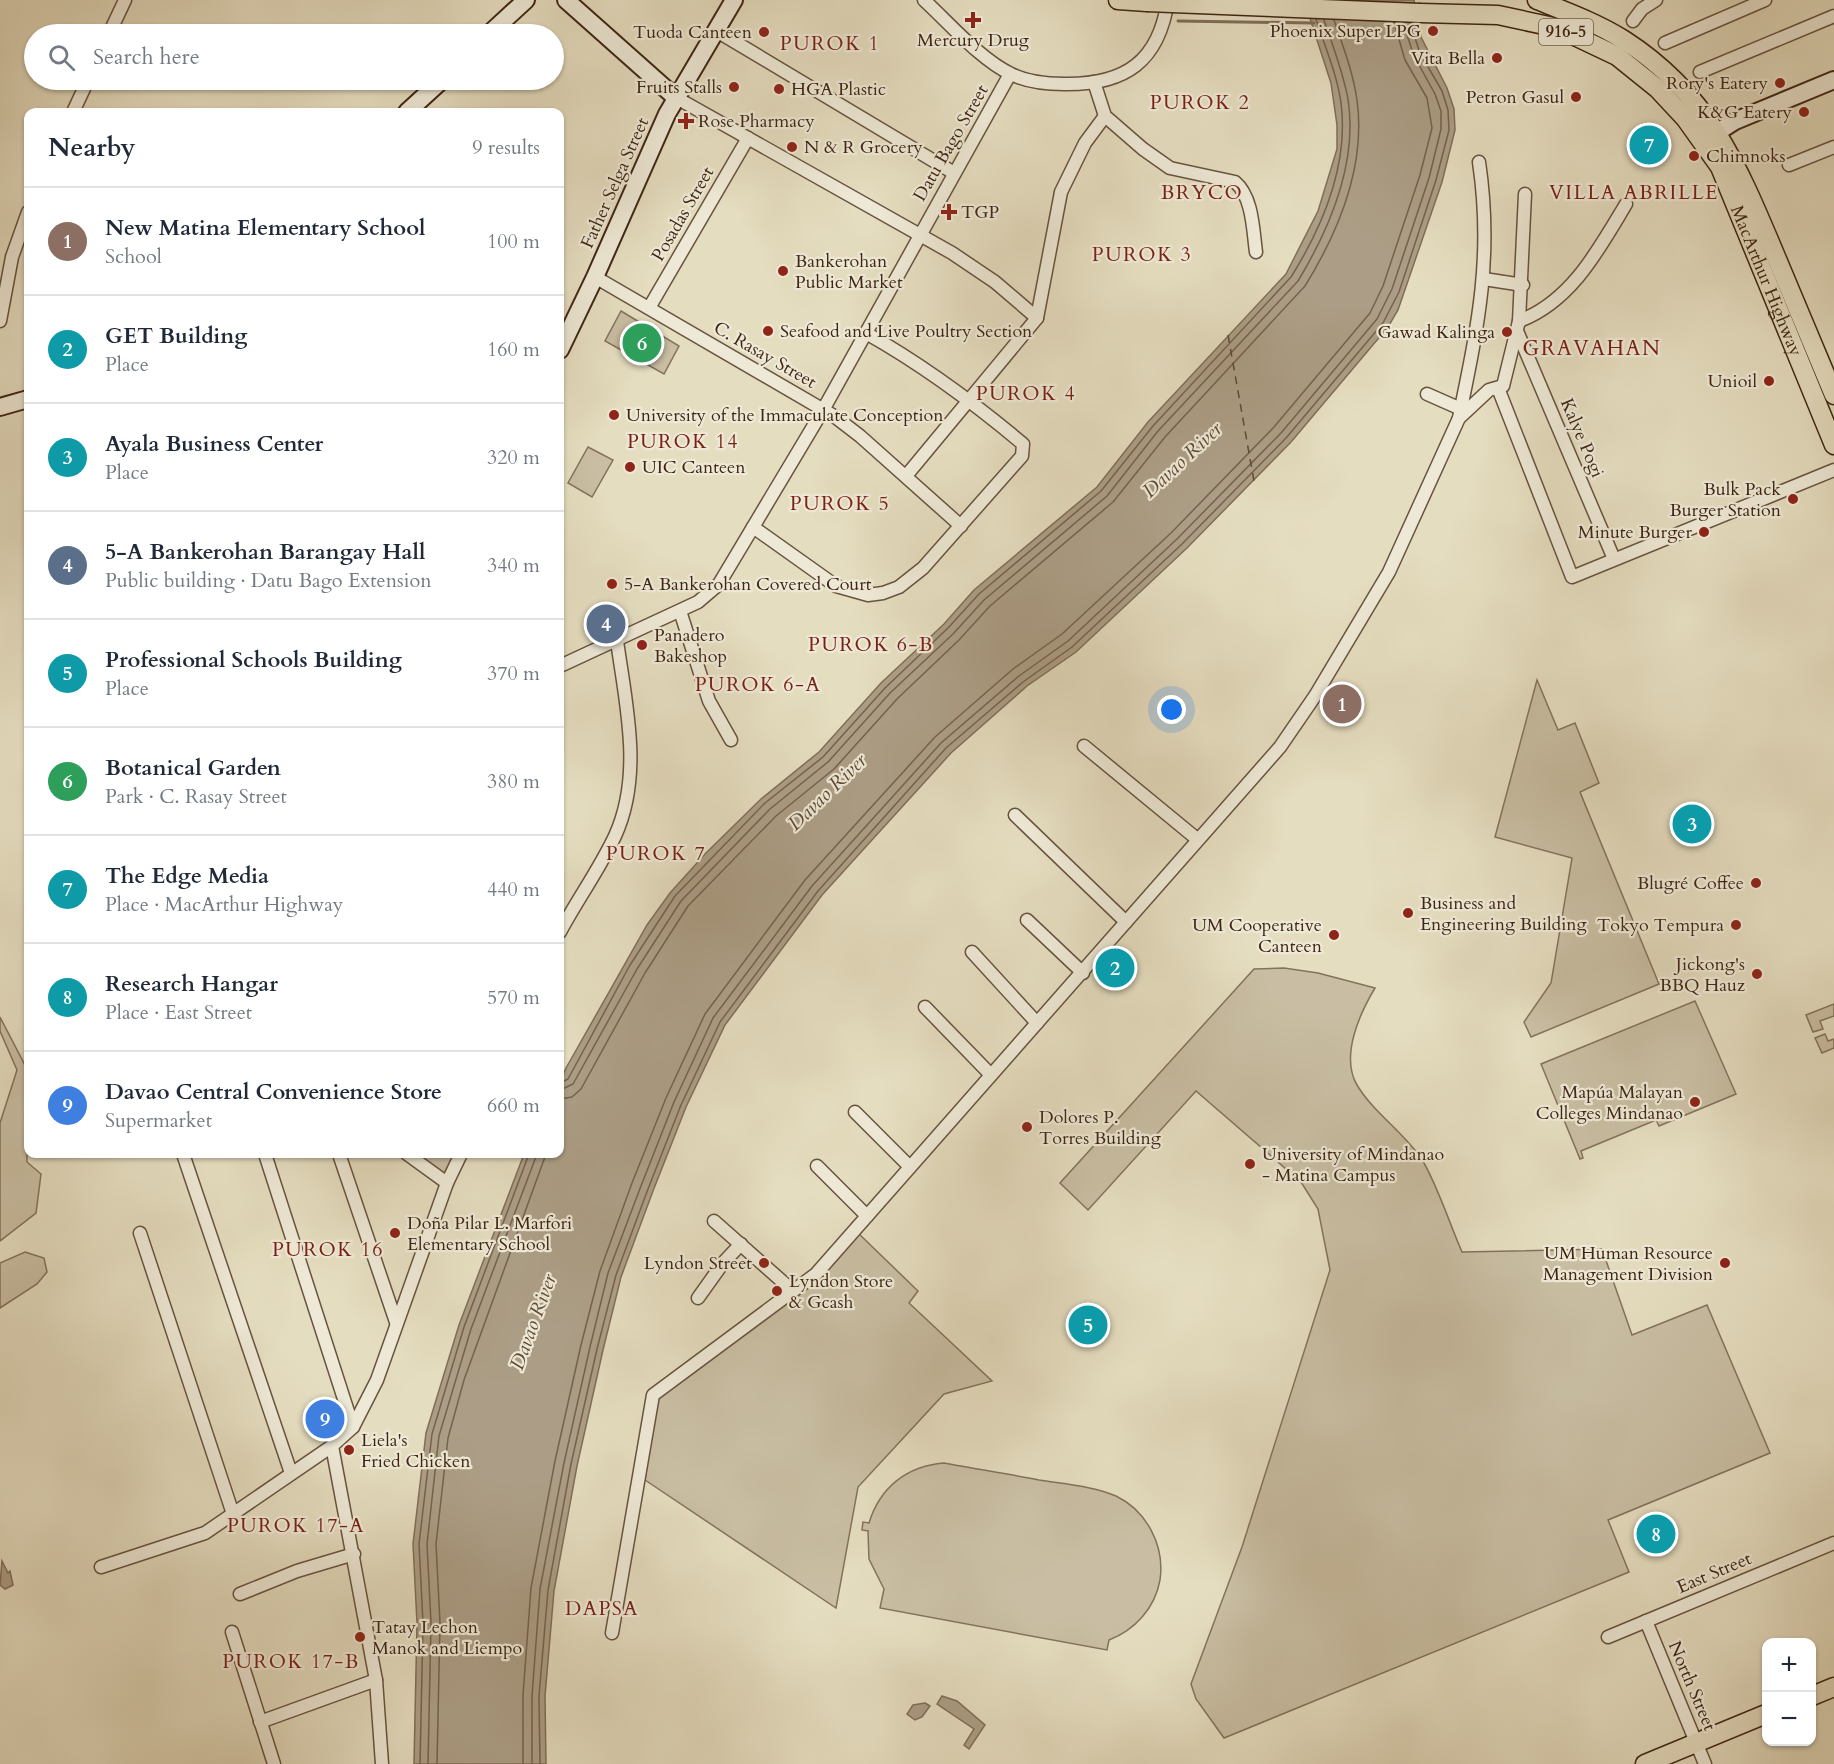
<!DOCTYPE html>
<html lang="en">
<head>
<meta charset="utf-8">
<style>
	body { margin:0; font-family:Cardo,serif; background:#f2f2f3; color:#1f2937 }
	.controls { position:absolute; right:18px; bottom:18px; display:grid; overflow:hidden; border-radius:12px; box-shadow:0 2px 4px #0004 }
	.controls button { width:54px; height:54px; display:grid; place-items:center; padding:0; border:0; border-bottom:2px solid #e0e1e3; background:#fff; color:#1f2937; font:30px sans-serif }
	.you { position:absolute; left:1172px; top:710px; width:21px; height:21px; margin:-15px; border:4px solid #fff; border-radius:50%; background:#1a73e8; box-shadow:0 0 0 9px #1a73e833 }
	.badge { display:grid; place-items:center; width:39px; height:39px; border-radius:50%; background:#8f2418; color:#fff; font-size:20px; font-weight:700 }
	.pin { position:absolute; translate:-50% -50%; border:3px solid #fff; box-shadow:0 2px 6px #0006 }
	.list { margin:0; padding:0; list-style:none }
	h2 { display:flex; justify-content:space-between; align-items:center; height:78px; margin:0; padding:0 24px; font-size:26px }
	h2 small { font-size:20px; font-weight:400; color:#747a83 }
	.list li { display:grid; grid-template-columns:39px 1fr auto; gap:18px; align-items:center; box-sizing:border-box; height:108px; padding:0 24px; border-top:2px solid #e0e1e3 }
	.list b { display:block; font-size:22px; white-space:nowrap }
	.list p { margin:0; font-size:20px; white-space:nowrap; color:#747a83 }
	.list em { font-size:20px; font-style:normal; color:#747a83 }
	.icon { flex:none; width:33px; height:33px; fill:none; stroke:currentColor; stroke-width:2; stroke-linecap:round; stroke-linejoin:round }
	.map { position:relative; flex:none; width:1834px; height:1764px; overflow:hidden }
	.search { position:absolute; background:#fff; box-shadow:0 2px 4px #0004; left:24px; top:24px; width:540px; height:66px; display:flex; align-items:center; gap:15px; box-sizing:border-box; padding:0 21px; border-radius:33px; color:#747a83; font-size:22px }
	.panel { position:absolute; background:#fff; box-shadow:0 2px 4px #0004; left:24px; top:108px; width:540px; height:1050px; border-radius:12px }
	.map>svg:first-child { display:block }
	.green { fill:#c9bea3; stroke:#84725c; stroke-width:1.5 }
	.water { fill:#ac9e86; stroke:#806e58; stroke-width:1.5 }
	.lines { fill:none; stroke-linecap:round; stroke-linejoin:round }
	.shore { stroke:#75624d; stroke-width:1.5 }
	.stream { stroke:#806e58; stroke-width:3 }
	.ferry { stroke:#5f4936; stroke-width:1.5; stroke-dasharray:8 6; stroke-linecap:butt }
	.street-casing { stroke:#68533f; stroke-width:15 }
	.secondary-casing { stroke:#3e2514; stroke-width:20 }
	.primary-casing { stroke:#3e2514; stroke-width:21 }
	.street { stroke:#eee9d6; stroke-width:12 }
	.secondary { stroke:#eee9d6; stroke-width:16 }
	.primary { stroke:#e5ddc0; stroke-width:18 }
	.primary-bridge-casing { stroke:#3e2514; stroke-width:21; stroke-linecap:butt }
	.primary-bridge { stroke:#e5ddc0; stroke-width:18 }
	.poi-dot { fill:#8f2418; stroke:#eee9d6; stroke-width:2 }
	.labels { text-anchor:middle; dominant-baseline:central; stroke-width:4.5; stroke-linejoin:round; paint-order:stroke }
	.shield { fill:#eee9d6; stroke:#73604e; stroke-width:1.5 }
	.shield-label { font-size:16px; font-weight:bold; fill:#3e2514 }
	.poi-label { font-size:18px; fill:#3e2514; stroke:#eee9d6; text-anchor:end }
	.street-label { font-size:18px; fill:#3e2514; stroke:#eee9d6 }
	.neighbourhood-label { font-size:20px; letter-spacing:1.5px; fill:#7a1f14; stroke:#eee9d6 }
	.water-label { font-size:20px; font-style:italic; fill:#5f4936; stroke:#eee9d6 }
	.quarter-label { font-size:21px; letter-spacing:1.5px; fill:#7a1f14; stroke:#eee9d6 }
</style>
</head>
<body>
<div class="map">
<svg width="1834" height="1764" viewBox="0 0 1834 1764">
	<rect width="100%" height="100%" fill="#e5ddc0"/>
	<filter id="stains"><feTurbulence type="fractalNoise" baseFrequency=".00333" numOctaves="4"/><feColorMatrix values="0 0 0 0 .2 0 0 0 0 .09 0 0 0 0 .02 0 0 0 .5 -.17"/></filter>
	<radialGradient id="worn" r=".72"><stop offset=".6" stop-color="#630" stop-opacity="0"/><stop offset="1" stop-color="#630" stop-opacity=".3"/></radialGradient>
	<g class="green">
		<path d="M621,311L679,346L664,374L605,341Z"/>
		<path d="M588,447L613,460L592,497L568,483Z"/>
		<path d="M1537,680L1558,730L1575,723L1599,783L1580,792L1659,984L1531,1037L1524,1022L1551,983L1572,858L1495,837Z"/>
		<path d="M1284,968L1318,973L1375,988C1360,1013 1340,1056 1357,1085C1373,1112 1403,1132 1421,1158C1436,1181 1450,1225 1462,1252L1602,1249L1632,1335L1707,1305L1770,1453L1608,1520L1629,1572L1224,1738L1196,1699L1191,1684L1242,1547L1330,1270L1318,1209L1301,1182L1196,1091L1088,1210L1060,1183L1254,969Z"/>
		<path d="M1695,1001L1736,1094L1659,1126L1656,1120L1581,1151L1583,1158L1580,1159L1541,1064Z"/>
		<path d="M1834,1004V1016L1820,1021L1823,1029L1813,1032L1806,1015Z"/>
		<path d="M0,1017L28,1071L27,1162L41,1174L36,1213L0,1241V1123L17,1070L0,1031Z"/>
		<path d="M1825,1034L1828,1041L1834,1039V1048L1822,1053L1815,1038Z"/>
		<path d="M414,1154H456L446,1175Z"/>
		<path d="M857,1232L918,1291L909,1303L992,1381L944,1394L858,1487L836,1608L645,1480L657,1398L821,1277Z"/>
		<path d="M25,1252L44,1258L47,1272L37,1284L0,1308V1263Z"/>
		<path d="M944,1463C976,1469 1008,1474 1039,1480C1064,1484 1093,1486 1116,1496C1147,1511 1165,1546 1160,1580C1155,1608 1135,1630 1109,1640L1107,1650L880,1608L884,1589L869,1559L868,1531L862,1530L863,1522L869,1523C880,1487 907,1466 944,1463Z"/>
	</g>
	<g class="water">
		<path d="M1304,0H1414L1421,37L1447,88L1454,109L1455,130L1442,182L1398,310L1388,327L1291,442L1187,548L1076,652L1027,686L951,753L822,895L725,1025L686,1107L653,1191L621,1277L603,1350L577,1466L554,1591L545,1696L546,1764H414L417,1623L413,1544L426,1433L459,1325L524,1154H560V1082L566,1068L647,925L670,893L706,853L761,799L819,752L881,683L944,624L974,590L1097,487L1148,422L1286,274L1318,211L1337,149V125L1331,83Z"/>
		<path d="M2,1561L8,1573L10,1571L13,1585L5,1589L0,1585Z"/>
		<path d="M942,1696L957,1701L985,1725L969,1749L964,1745L974,1729L937,1704Z"/>
		<path d="M925,1703L930,1706L922,1717L915,1720L907,1714L913,1705Z"/>
	</g>
	<g class="lines">
		<g class="shore">
			<path d="M560,1083L568,1079L630,965L675,896L765,803L823,757L885,688L948,628L979,594L1101,491L1153,426L1291,277C1323,226 1349,165 1341,103C1337,74 1325,47 1316,19"/>
			<path d="M560,1090L573,1084L637,969L681,901L770,809L828,762L890,693L953,634L984,600L1107,496L1158,431L1298,281C1330,228 1358,163 1348,99C1343,72 1333,46 1324,20"/>
			<path d="M560,1099L572,1097L581,1089L645,973L688,906L776,816L834,769L897,699L959,640L990,606L1113,502L1165,437L1305,286C1339,231 1366,165 1357,100C1353,72 1343,46 1334,20"/>
			<path d="M420,1764L423,1623L419,1544L432,1434L464,1327L529,1154"/>
			<path d="M428,1764L431,1623L427,1544L439,1436L471,1329L537,1154"/>
			<path d="M437,1764L440,1623L436,1544L448,1438L464,1380L546,1154"/>
			<path d="M523,1764V1695L531,1588L555,1461L581,1345L600,1271L632,1183L666,1098L705,1014L805,880L935,737L1013,669L1062,634L1171,533L1274,427L1370,313L1383,286L1420,175L1432,128L1427,98L1405,60L1394,22"/>
			<path d="M532,1764V1696L540,1589L564,1463L590,1347L608,1273L641,1186L674,1102L713,1018L812,886L941,743L1019,676L1068,641L1177,539L1281,433L1377,319L1392,289L1429,178L1441,129V111L1435,94L1414,56L1403,23"/>
			<path d="M540,1764L539,1696L548,1590L571,1464L597,1349L616,1275L648,1189L681,1105L720,1022L818,891L946,748L1023,682L1072,647L1182,544L1286,438L1383,323L1399,292L1436,180L1449,130L1448,110L1442,91L1420,53L1410,23"/>
		</g>
		<path class="stream" d="M1178,21L1314,23"/>
		<path class="ferry" d="M1228,335L1254,481"/>
		<defs>
			<g id="street">
				<path d="M924,0C949,23 981,60 1011,74C1027,82 1047,84 1064,84C1126,85 1159,61 1168,0"/>
				<path d="M1633,21L1642,9L1656,0"/>
				<path d="M715,30L954,173"/>
				<path d="M109,34L125,0"/>
				<path d="M1665,43L1765,0"/>
				<path d="M1700,72L1834,16"/>
				<path d="M1094,82L1105,116L1143,149L1170,168L1235,182C1253,197 1253,231 1256,252"/>
				<path d="M675,97L952,253L995,282L1037,318"/>
				<path d="M73,112L88,80"/>
				<path d="M1789,165L1834,147"/>
				<path d="M595,277L834,416L860,436L961,526"/>
				<path d="M1484,279L1523,285"/>
				<path d="M649,308L748,138"/>
				<path d="M0,321L12,257L28,212"/>
				<path d="M1519,321C1571,302 1599,249 1626,204"/>
				<path d="M1517,331L1614,559"/>
				<path d="M1498,388L1572,577L1834,470"/>
				<path d="M1427,394L1461,409"/>
				<path d="M1459,418C1478,326 1493,256 1479,162"/>
				<path d="M906,476L1037,318L1061,192L1085,143L1105,116"/>
				<path d="M753,527L836,586L868,595L883,593L899,587L923,568L1022,456L1023,444C973,402 923,365 866,333"/>
				<path d="M680,611L709,701L731,740"/>
				<path d="M560,666L698,602L719,584L823,410L1010,74"/>
				<path d="M1084,746L1197,839"/>
				<path d="M1015,815L1126,922"/>
				<path d="M1027,920L1083,973"/>
				<path d="M560,932C577,900 599,870 615,836C643,775 626,705 617,641"/>
				<path d="M972,952L1037,1023"/>
				<path d="M925,1007L991,1075"/>
				<path d="M855,1112L910,1167"/>
				<path d="M183,1154L291,1473"/>
				<path d="M265,1154L353,1427"/>
				<path d="M339,1154L396,1322"/>
				<path d="M407,1154L447,1183"/>
				<path d="M817,1166L867,1216"/>
				<path d="M714,1221L793,1291"/>
				<path d="M140,1233L233,1514"/>
				<path d="M698,1298L723,1263L741,1244"/>
				<path d="M332,1446L376,1680L382,1764"/>
				<path d="M101,1567L205,1533L332,1446L353,1427L377,1380L447,1183L461,1154"/>
				<path d="M240,1594L297,1571L354,1554"/>
				<path d="M1646,1621L1705,1764"/>
				<path d="M232,1632L274,1764"/>
				<path d="M612,1633L653,1395L816,1274L1280,747L1315,696L1389,572L1459,418L1489,390L1503,386L1519,321L1525,194"/>
				<path d="M1608,1637L1834,1543"/>
				<path d="M260,1722L376,1680"/>
			</g>
			<g id="secondary">
				<path d="M566,0L675,97"/>
				<path d="M489,34L526,0"/>
				<path d="M407,112L442,80"/>
				<path d="M1705,140L1735,121L1834,80"/>
				<path d="M560,350L595,277L667,114L734,0"/>
				<path d="M0,407L28,399"/>
			</g>
			<g id="primary">
				<path d="M1118,0L1147,2"/>
				<path d="M1537,0C1567,12 1597,23 1624,40C1708,94 1737,164 1774,252C1794,300 1814,347 1834,395"/>
				<path id="s1" d="M1420,13L1498,15L1558,28L1617,56L1658,89L1685,118L1720,167L1834,445"/>
				<path d="M1812,1696L1834,1687"/>
				<path d="M1645,1764L1766,1714"/>
			</g>
		</defs>
		<use href="#street" class="street-casing"/>
		<use href="#secondary" class="secondary-casing"/>
		<use href="#primary" class="primary-casing"/>
		<use href="#street" class="street"/>
		<use href="#secondary" class="secondary"/>
		<use href="#primary" class="primary"/>
		<defs>
			<path id="primary-bridge" d="M1147,2L1420,13"/>
		</defs>
		<use href="#primary-bridge" class="primary-bridge-casing"/>
		<use href="#primary-bridge" class="primary-bridge"/>
	</g>
	<g class="poi-dot">
		<path d="M970 11h6v6h6v6h-6v6h-6v-6h-6v-6h6z"/>
		<circle cx="1433" cy="31" r="6"/>
		<circle cx="764" cy="32" r="6"/>
		<circle cx="1497" cy="58" r="6"/>
		<circle cx="1780" cy="83" r="6"/>
		<circle cx="734" cy="87" r="6"/>
		<circle cx="779" cy="89" r="6"/>
		<circle cx="1576" cy="97" r="6"/>
		<circle cx="1804" cy="112" r="6"/>
		<path d="M683 112h6v6h6v6h-6v6h-6v-6h-6v-6h6z"/>
		<circle cx="792" cy="147" r="6"/>
		<circle cx="1694" cy="156" r="6"/>
		<path d="M946 203h6v6h6v6h-6v6h-6v-6h-6v-6h6z"/>
		<circle cx="783" cy="271" r="6"/>
		<circle cx="768" cy="331" r="6"/>
		<circle cx="1507" cy="332" r="6"/>
		<circle cx="1769" cy="381" r="6"/>
		<circle cx="614" cy="415" r="6"/>
		<circle cx="630" cy="467" r="6"/>
		<circle cx="1793" cy="499" r="6"/>
		<circle cx="1704" cy="532" r="6"/>
		<circle cx="612" cy="584" r="6"/>
		<circle cx="642" cy="645" r="6"/>
		<circle cx="1756" cy="883" r="6"/>
		<circle cx="1408" cy="913" r="6"/>
		<circle cx="1736" cy="925" r="6"/>
		<circle cx="1334" cy="935" r="6"/>
		<circle cx="1757" cy="974" r="6"/>
		<circle cx="1695" cy="1102" r="6"/>
		<circle cx="1027" cy="1127" r="6"/>
		<circle cx="1250" cy="1164" r="6"/>
		<circle cx="395" cy="1233" r="6"/>
		<circle cx="764" cy="1263" r="6"/>
		<circle cx="1725" cy="1263" r="6"/>
		<circle cx="777" cy="1291" r="6"/>
		<circle cx="349" cy="1450" r="6"/>
		<circle cx="360" cy="1637" r="6"/>
	</g>
	<g class="labels">
		<rect class="shield" x="1539" y="19" width="54" height="26" rx="4.5"/>
		<g class="shield-label">
			<text x="1566" y="32">916-5</text>
		</g>
		<g class="poi-label">
			<text x="1421" y="31">Phoenix Super LPG</text>
			<text x="752" y="32">Tuoda Canteen</text>
			<text x="973" y="40" text-anchor="middle">Mercury Drug</text>
			<text x="1485" y="58">Vita Bella</text>
			<text x="1768" y="83">Rory's Eatery</text>
			<text x="722" y="87">Fruits Stalls</text>
			<text x="791" y="89" text-anchor="start">HGA Plastic</text>
			<text x="1564" y="97">Petron Gasul</text>
			<text x="1792" y="112">K&amp;G Eatery</text>
			<text x="698" y="121" text-anchor="start">Rose Pharmacy</text>
			<text x="804" y="147" text-anchor="start">N &amp; R Grocery</text>
			<text x="1706" y="156" text-anchor="start">Chimnoks</text>
			<text x="961" y="212" text-anchor="start">TGP</text>
			<text x="795" y="261" text-anchor="start">Bankerohan<tspan x="795" dy="21">Public Market</tspan></text>
			<text x="780" y="331" text-anchor="start">Seafood and Live Poultry Section</text>
			<text x="1495" y="332">Gawad Kalinga</text>
			<text x="1757" y="381">Unioil</text>
			<text x="626" y="415" text-anchor="start">University of the Immaculate Conception</text>
			<text x="642" y="467" text-anchor="start">UIC Canteen</text>
			<text x="1781" y="489">Bulk Pack<tspan x="1781" dy="21">Burger Station</tspan></text>
			<text x="1692" y="532">Minute Burger</text>
			<text x="624" y="584" text-anchor="start">5-A Bankerohan Covered Court</text>
			<text x="654" y="635" text-anchor="start">Panadero<tspan x="654" dy="21">Bakeshop</tspan></text>
			<text x="1744" y="883">Blugré Coffee</text>
			<text x="1420" y="903" text-anchor="start">Business and<tspan x="1420" dy="21">Engineering Building</tspan></text>
			<text x="1322" y="925">UM Cooperative<tspan x="1322" dy="21">Canteen</tspan></text>
			<text x="1724" y="925">Tokyo Tempura</text>
			<text x="1745" y="964">Jickong's<tspan x="1745" dy="21">BBQ Hauz</tspan></text>
			<text x="1683" y="1092">Mapúa Malayan<tspan x="1683" dy="21">Colleges Mindanao</tspan></text>
			<text x="1039" y="1117" text-anchor="start">Dolores P.<tspan x="1039" dy="21">Torres Building</tspan></text>
			<text x="1262" y="1154" text-anchor="start">University of Mindanao<tspan x="1262" dy="21">- Matina Campus</tspan></text>
			<text x="407" y="1223" text-anchor="start">Doña Pilar L. Marfori<tspan x="407" dy="21">Elementary School</tspan></text>
			<text x="1713" y="1253">UM Human Resource<tspan x="1713" dy="21">Management Division</tspan></text>
			<text x="752" y="1263">Lyndon Street</text>
			<text x="789" y="1281" text-anchor="start">Lyndon Store<tspan x="789" dy="21">&amp; Gcash</tspan></text>
			<text x="361" y="1440" text-anchor="start">Liela's<tspan x="361" dy="21">Fried Chicken</tspan></text>
			<text x="372" y="1627" text-anchor="start">Tatay Lechon<tspan x="372" dy="21">Manok and Liempo</tspan></text>
		</g>
		<g class="street-label">
			<text transform="translate(951 143) rotate(-60)">Datu Bago Street</text>
			<text transform="translate(615 183) rotate(-66)">Father Selga Street</text>
			<text transform="translate(683 214) rotate(-60)">Posadas Street</text>
			<text stroke="none"><textPath href="#s1" startOffset="480">MacArthur Highway</textPath></text>
			<text transform="translate(765 355) rotate(30)">C. Rasay Street</text>
			<text transform="translate(1582 438) rotate(67)">Kalye Pogi</text>
			<text transform="translate(1714 1573) rotate(-23)">East Street</text>
			<text transform="translate(1692 1686) rotate(67)">North Street</text>
		</g>
		<g class="neighbourhood-label">
			<text x="830" y="43">PUROK 1</text>
			<text x="1200" y="102">PUROK 2</text>
			<text x="1202" y="192">BRYCO</text>
			<text x="1634" y="192">VILLA ABRILLE</text>
			<text x="1142" y="254">PUROK 3</text>
			<text x="1026" y="393">PUROK 4</text>
			<text x="683" y="441">PUROK 14</text>
			<text x="840" y="503">PUROK 5</text>
			<text x="871" y="644">PUROK 6-B</text>
			<text x="758" y="684">PUROK 6-A</text>
			<text x="656" y="853">PUROK 7</text>
			<text x="328" y="1249">PUROK 16</text>
			<text x="296" y="1525">PUROK 17-A</text>
			<text x="602" y="1608">DAPSA</text>
			<text x="291" y="1661">PUROK 17-B</text>
		</g>
		<g class="water-label">
			<text transform="translate(1182 460) rotate(-43)">Davao River</text>
			<text transform="translate(827 792) rotate(-44)">Davao River</text>
			<text transform="translate(533 1322) rotate(-70)">Davao River</text>
		</g>
		<g class="quarter-label">
			<text x="1592" y="348">GRAVAHAN</text>
		</g>
	</g>
	<rect width="100%" height="100%" filter="url(#stains)"/>
	<rect width="100%" height="100%" fill="url(#worn)"/>
</svg>
<div class="controls">
<button>+</button>
<button>−</button>
</div>
<div class="you"></div>
<div class="pin badge" style="left:1342px;top:704px;background:#8d6e63">1</div>
<div class="pin badge" style="left:1115px;top:968px;background:#0f9aa8">2</div>
<div class="pin badge" style="left:1692px;top:824px;background:#0f9aa8">3</div>
<div class="pin badge" style="left:606px;top:624px;background:#5c6f8a">4</div>
<div class="pin badge" style="left:1088px;top:1325px;background:#0f9aa8">5</div>
<div class="pin badge" style="left:642px;top:343px;background:#2e9e5b">6</div>
<div class="pin badge" style="left:1649px;top:145px;background:#0f9aa8">7</div>
<div class="pin badge" style="left:1656px;top:1534px;background:#0f9aa8">8</div>
<div class="pin badge" style="left:325px;top:1419px;background:#3f7fe0">9</div>
<div class="search"><svg class="icon" aria-label="search" viewBox="0 0 24 24"><circle cx="10" cy="10" r="6"/><path d="M15 15l6 6"/></svg>Search here</div>
<section class="panel">
<h2>Nearby<small>9 results</small></h2>
<ul class="list">
<li><span class="badge" style="background:#8d6e63">1</span><div><b>New Matina Elementary School</b><p>School</p></div><em>100 m</em></li>
<li><span class="badge" style="background:#0f9aa8">2</span><div><b>GET Building</b><p>Place</p></div><em>160 m</em></li>
<li><span class="badge" style="background:#0f9aa8">3</span><div><b>Ayala Business Center</b><p>Place</p></div><em>320 m</em></li>
<li><span class="badge" style="background:#5c6f8a">4</span><div><b>5-A Bankerohan Barangay Hall</b><p>Public building · Datu Bago Extension</p></div><em>340 m</em></li>
<li><span class="badge" style="background:#0f9aa8">5</span><div><b>Professional Schools Building</b><p>Place</p></div><em>370 m</em></li>
<li><span class="badge" style="background:#2e9e5b">6</span><div><b>Botanical Garden</b><p>Park · C. Rasay Street</p></div><em>380 m</em></li>
<li><span class="badge" style="background:#0f9aa8">7</span><div><b>The Edge Media</b><p>Place · MacArthur Highway</p></div><em>440 m</em></li>
<li><span class="badge" style="background:#0f9aa8">8</span><div><b>Research Hangar</b><p>Place · East Street</p></div><em>570 m</em></li>
<li><span class="badge" style="background:#3f7fe0">9</span><div><b>Davao Central Convenience Store</b><p>Supermarket</p></div><em>660 m</em></li>
</ul>
</section>
</div>
</body>
</html>
